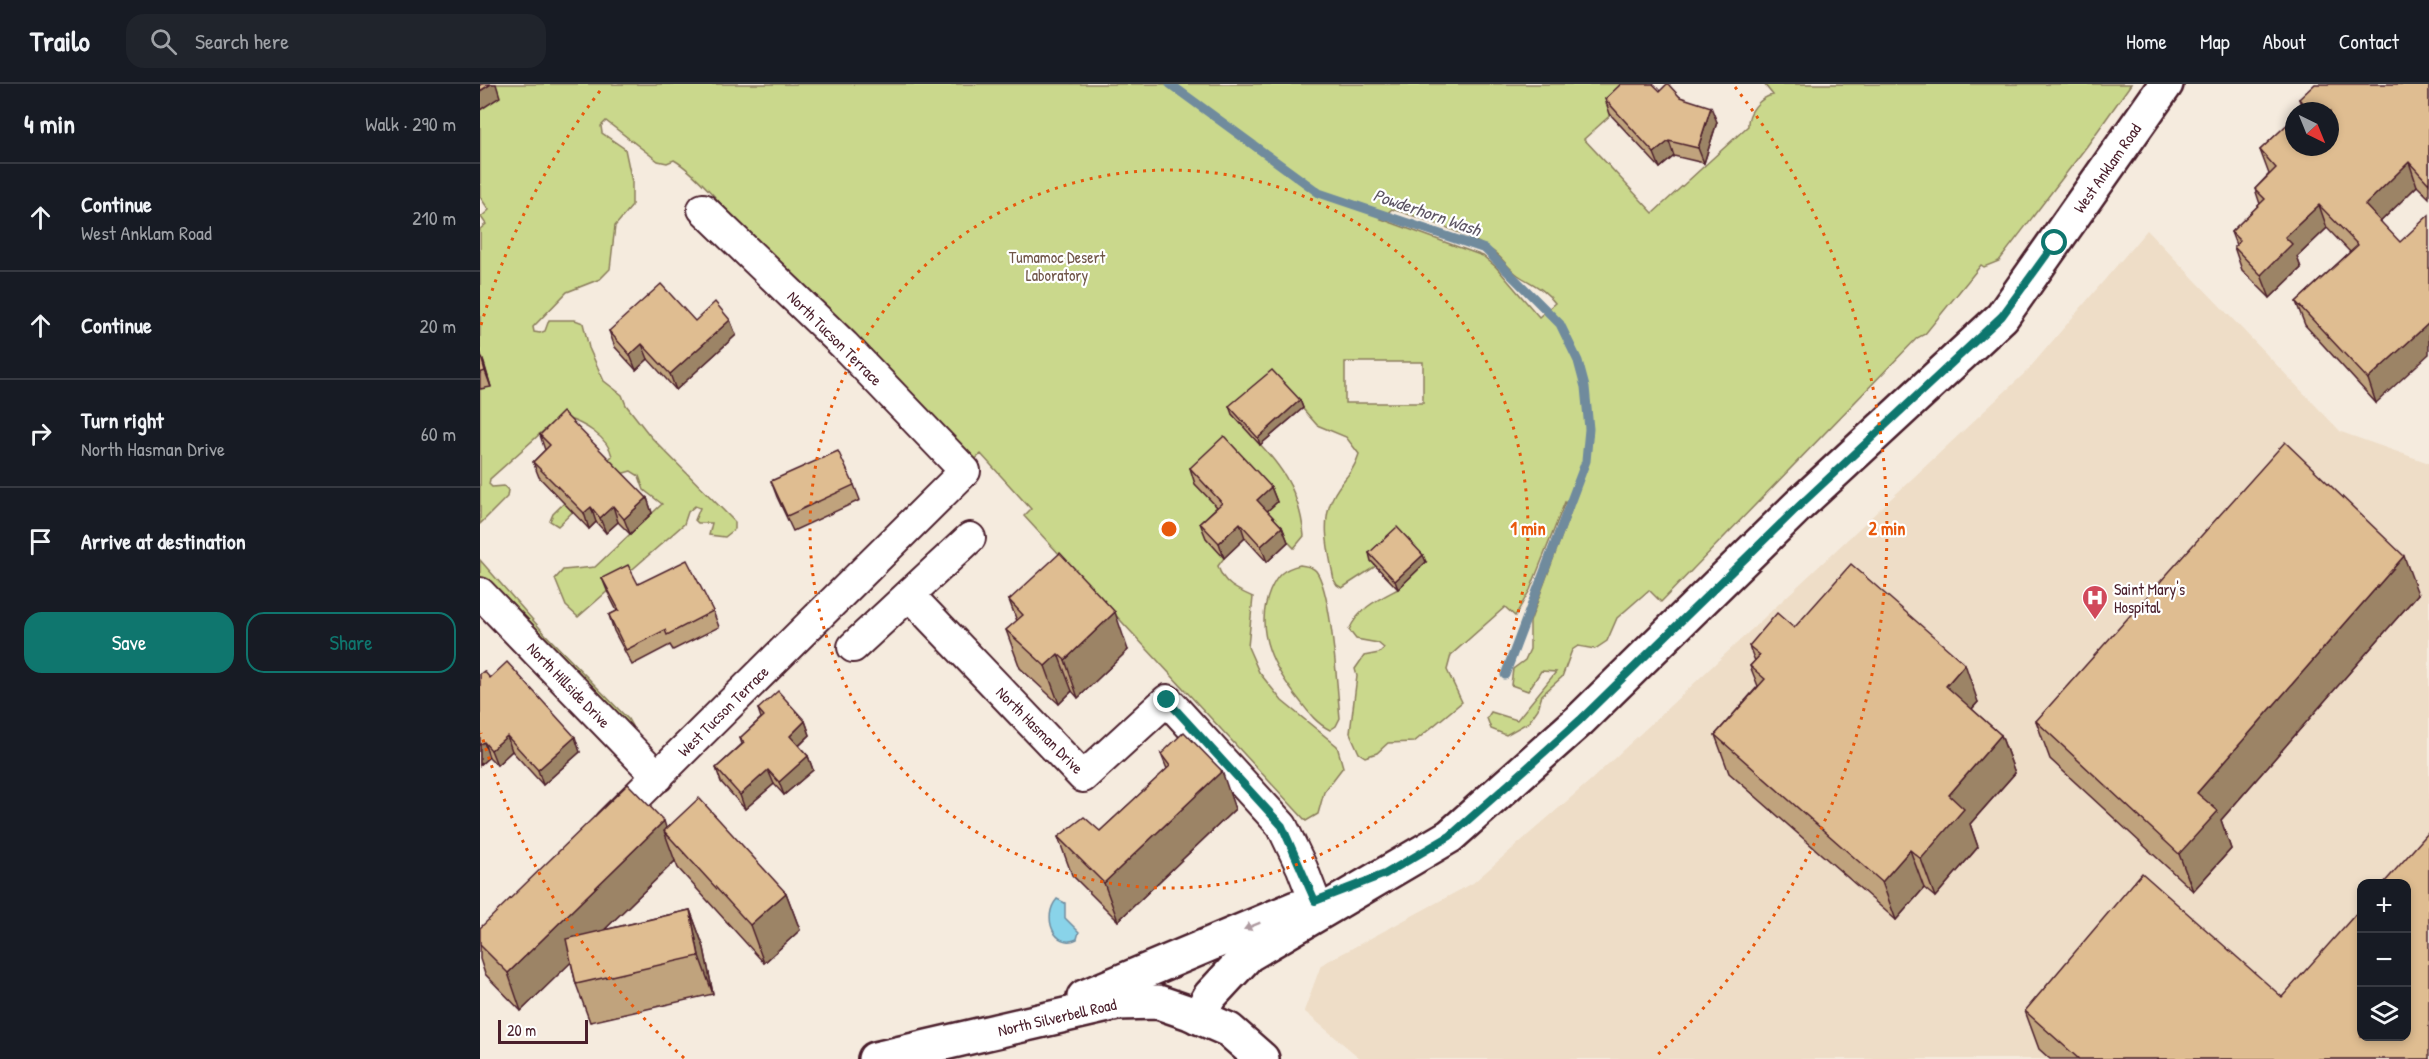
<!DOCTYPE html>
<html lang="en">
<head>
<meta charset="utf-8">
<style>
	body { margin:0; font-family:"Patrick Hand",sans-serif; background:#20242c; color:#f1f3f6 }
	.controls { position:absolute; right:18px; bottom:18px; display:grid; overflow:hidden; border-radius:12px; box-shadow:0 3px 9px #0003 }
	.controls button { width:54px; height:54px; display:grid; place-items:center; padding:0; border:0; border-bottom:2px solid #363941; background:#171b24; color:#f1f3f6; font:30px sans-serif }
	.compass { position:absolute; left:1805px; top:18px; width:54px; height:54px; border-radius:50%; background:#171b24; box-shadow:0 3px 9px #0003; rotate:137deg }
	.scale { position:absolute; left:18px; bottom:15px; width:90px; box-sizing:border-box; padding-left:6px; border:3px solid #4a1f2b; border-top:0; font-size:16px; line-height:21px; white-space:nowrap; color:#4a1f2b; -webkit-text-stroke:4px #fff; paint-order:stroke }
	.stop { position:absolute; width:18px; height:18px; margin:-14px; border:4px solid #0f766e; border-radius:50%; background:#fff }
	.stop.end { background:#0f766e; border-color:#fff; box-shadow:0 2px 6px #0008 }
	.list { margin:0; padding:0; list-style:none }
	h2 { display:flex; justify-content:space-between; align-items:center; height:78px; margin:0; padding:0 24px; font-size:26px }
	h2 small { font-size:20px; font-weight:400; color:#9ea1a6 }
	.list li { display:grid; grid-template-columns:39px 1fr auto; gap:18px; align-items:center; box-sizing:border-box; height:108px; padding:0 24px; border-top:2px solid #363941 }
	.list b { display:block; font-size:22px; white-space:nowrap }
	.list p { margin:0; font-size:20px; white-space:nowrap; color:#9ea1a6 }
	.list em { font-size:20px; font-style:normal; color:#9ea1a6 }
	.actions { display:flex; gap:12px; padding:18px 24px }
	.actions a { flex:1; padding:14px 0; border:2px solid #0f766e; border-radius:18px; text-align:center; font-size:21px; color:#0f766e }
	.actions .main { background:#0f766e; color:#fff }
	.icon { flex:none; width:33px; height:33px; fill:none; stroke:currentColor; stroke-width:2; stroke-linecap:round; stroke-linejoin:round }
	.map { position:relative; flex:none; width:1949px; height:975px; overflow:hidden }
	header { display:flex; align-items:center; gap:36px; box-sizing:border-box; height:84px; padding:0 30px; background:#171b24; border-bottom:2px solid #363941 }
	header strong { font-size:28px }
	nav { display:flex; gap:33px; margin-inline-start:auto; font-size:21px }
	.search { width:420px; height:54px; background:#20242c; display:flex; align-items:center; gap:15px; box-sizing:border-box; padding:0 21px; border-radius:18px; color:#9ea1a6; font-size:22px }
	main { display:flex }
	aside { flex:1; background:#171b24 }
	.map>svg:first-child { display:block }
	.built { fill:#eeddc7; fill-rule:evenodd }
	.green { fill:#cad88c; stroke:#8a7c5c; stroke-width:1.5; fill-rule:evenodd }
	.water { fill:#89d3e9; stroke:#708b9d; stroke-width:1.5 }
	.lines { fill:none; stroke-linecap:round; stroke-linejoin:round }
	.stream { stroke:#708b9d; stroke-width:9 }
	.street-casing { stroke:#4a1f2b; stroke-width:34 }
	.secondary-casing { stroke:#4a1f2b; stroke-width:38 }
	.street { stroke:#fff; stroke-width:30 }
	.secondary { stroke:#fff; stroke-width:33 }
	.wall { fill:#c0a37d; stroke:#4a1f2b; stroke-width:1.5 }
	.shaded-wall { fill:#9c8466; stroke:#4a1f2b; stroke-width:1.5 }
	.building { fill:#dfbd91; stroke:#4a1f2b; stroke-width:1.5 }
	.oneway { fill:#ae9aa0 }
	.route { stroke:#0f766e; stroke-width:8 }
	.ring { fill:none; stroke:#e8590c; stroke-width:3; stroke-dasharray:3 6 }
	.labels { text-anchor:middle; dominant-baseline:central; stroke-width:4.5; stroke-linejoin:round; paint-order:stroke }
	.street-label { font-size:16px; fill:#4a1f2b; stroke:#fff }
	.park-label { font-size:16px; fill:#705648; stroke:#fff }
	.poi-label { font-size:16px; fill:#4a1f2b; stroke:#fff; text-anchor:start }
	.water-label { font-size:18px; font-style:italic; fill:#5d5564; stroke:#fff }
	.centre { fill:#e8590c; stroke:#fff; stroke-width:3 }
	.ring-label { font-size:18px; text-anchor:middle; font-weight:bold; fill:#e8590c; stroke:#fff; stroke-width:4.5; stroke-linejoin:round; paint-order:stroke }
</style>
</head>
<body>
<header>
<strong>Trailo</strong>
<div class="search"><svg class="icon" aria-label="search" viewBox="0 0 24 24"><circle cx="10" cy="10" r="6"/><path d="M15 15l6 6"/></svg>Search here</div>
<nav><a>Home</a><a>Map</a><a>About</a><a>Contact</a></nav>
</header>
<main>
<aside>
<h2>4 min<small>Walk · 290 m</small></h2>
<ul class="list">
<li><svg class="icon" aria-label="ahead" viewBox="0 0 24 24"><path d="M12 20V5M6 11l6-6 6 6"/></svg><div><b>Continue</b><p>West Anklam Road</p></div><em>210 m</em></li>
<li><svg class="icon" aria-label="ahead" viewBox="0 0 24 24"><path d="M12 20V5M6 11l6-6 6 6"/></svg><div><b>Continue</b></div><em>20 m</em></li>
<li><svg class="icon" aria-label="right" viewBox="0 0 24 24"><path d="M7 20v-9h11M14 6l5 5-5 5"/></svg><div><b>Turn right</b><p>North Hasman Drive</p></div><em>60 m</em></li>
<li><svg class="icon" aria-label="arrive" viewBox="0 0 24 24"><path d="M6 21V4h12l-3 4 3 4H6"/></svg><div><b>Arrive at destination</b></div></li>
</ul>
<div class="actions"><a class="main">Save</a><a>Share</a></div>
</aside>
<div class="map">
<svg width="1949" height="975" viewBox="0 0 1949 975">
	<rect width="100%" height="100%" fill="#f5ebde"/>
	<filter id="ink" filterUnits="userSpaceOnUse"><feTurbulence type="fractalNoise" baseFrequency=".0167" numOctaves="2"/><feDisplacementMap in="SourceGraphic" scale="12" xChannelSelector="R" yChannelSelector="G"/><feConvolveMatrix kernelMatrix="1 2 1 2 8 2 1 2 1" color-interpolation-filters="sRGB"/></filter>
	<g filter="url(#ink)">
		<path class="built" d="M1667,146L1861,348L1949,379V975H881L824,927L841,881L993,799L1111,696L1547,287ZM1882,800H1926V952H1882Z"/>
		<g class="green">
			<path d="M12,0H1165L1104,55L1173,129L1268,42C1267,29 1280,13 1293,11L1284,0H1651L1607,62L1519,177L1504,183L1501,181L1445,250L1437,254L1181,518L1169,506L1137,534L1127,557L1115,565L1098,562L1092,566L1082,593L1062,611L1058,625L1049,638L1026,651L1011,645L1007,634L1011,628L1037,636L1076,588L1061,587L1048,607L1031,601L1033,585L1045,576L1050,565V538L1092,424L1085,418L1050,506L1035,532L1025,523L971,571L967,586L982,618L934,658L908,659L897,669L885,673L879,669L870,649L877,592L875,585L884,572L899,569L904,564L898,559L876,555L869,546C879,524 897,516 918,505L892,477L896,482L862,504L857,501L854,496C849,469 840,439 853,413C861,396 873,390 879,370L866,353L837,341L796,294L752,330C790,372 818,392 824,452L814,464L783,431L796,418L748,434L744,474L738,482C743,500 757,506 773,513L768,563L779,588L802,617L857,662L863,683L844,708L838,730L826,737L544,432L551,425L501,370L489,381L418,304L370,244L320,204L255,143C250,125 211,86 194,76L187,79L178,77L126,37L121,42L122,49L145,65L152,98V122L135,142L130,185L120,195L87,208L53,243L54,248L60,249L65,247L69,236H95L103,239L109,264L124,297L142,311L146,321L171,353L255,438V445L245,453L229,451L232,439H218L215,436L220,424L215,422L208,428L204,440L98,533L86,522L75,495L83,486L115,483L182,420L164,406L159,392L151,387C122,393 99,423 78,442L70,437L73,430L132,372C128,353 103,339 86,334L71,340L10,395L9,400L12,403L24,402L28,406L27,413L0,440V145L6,140L1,133L9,126L0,113V26ZM912,125C946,136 981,146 1011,166C1021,172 1028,184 1038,191C1053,201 1064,204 1075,219L1059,233L1016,183L1003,172L901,135ZM865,278H943V319H865Z"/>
			<path d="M0,476L66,551L148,635L152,642L151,646L0,498Z"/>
			<path d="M820,481C826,482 832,482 836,487C852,508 857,604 860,634L856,642L850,646C836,639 829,629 820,617C795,586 773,548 790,507C797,491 803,485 820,481Z"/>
		</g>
		<path class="water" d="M577,815L585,819V834L599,848L597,855C575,866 561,833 577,815Z"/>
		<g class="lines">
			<path class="stream" d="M690,0L839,109L1005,165L1080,240L1098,277L1105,303L1109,345L1106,377L1025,591"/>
			<defs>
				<g id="street">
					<path d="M0,509L178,693"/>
					<path d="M430,512L603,693L687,616L802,742L822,784L839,828"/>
					<path d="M373,563L490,454"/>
					<path d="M129,740L485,387L364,261L223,125"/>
				</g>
				<g id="secondary">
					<path d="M604,913L816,824"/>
					<path d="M718,933L730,912L768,871L970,752L1100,636L1319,421L1522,233L1686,0"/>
					<path d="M395,975L637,919L678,918L710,929L749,946L782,975"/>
				</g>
			</defs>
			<use href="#street" class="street-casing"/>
			<use href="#secondary" class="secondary-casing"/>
			<use href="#street" class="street"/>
			<use href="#secondary" class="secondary"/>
		</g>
		<g class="wall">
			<path d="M1949,0V114L1937,102L1900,138L1896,319L1825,241L1816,218L1870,168L1847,144L1817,173L1821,184L1790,214L1762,186L1754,163L1756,161L1751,148L1780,120L1775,105L1789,90L1780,66L1823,26L1819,15Z"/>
			<path d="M1180,7L1200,13L1237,38L1224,79L1194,72L1180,84L1130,30L1125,15Z"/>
			<path d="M250,236L256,251L196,306L168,275L156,286L135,263L129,247L215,237Z"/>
			<path d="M0,268L11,303L0,305Z"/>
			<path d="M820,316L823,324L780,361L752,330L749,322Z"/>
			<path d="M60,351L167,414L172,429L150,450L138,438L126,449L116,438L109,445L59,393L53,378L65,366Z"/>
			<path d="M710,384L791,403L797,418L787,427L802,443L808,458L787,478L765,454L744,474L726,454L720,439L737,423L715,400Z"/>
			<path d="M291,397L374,401L380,416L313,447L297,413Z"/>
			<path d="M889,469L946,478L918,505L891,477Z"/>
			<path d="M122,494L158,500L233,527L239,543L193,566L190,561L152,581L134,547L129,531L137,527L128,509Z"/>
			<path d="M1938,510L1741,736L1751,765L1713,807L1570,675L1556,637Z"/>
			<path d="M529,516L648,566L598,614L592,607L579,620L540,584L526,546L537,537Z"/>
			<path d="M1314,544L1498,618L1492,625L1521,651L1535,689L1490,740L1498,763L1455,813L1444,804L1416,836L1249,689L1235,651L1278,602L1270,582L1275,577L1269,562Z"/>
			<path d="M0,590L10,594L100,668L63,701L32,667L17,681L9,673L0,681Z"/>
			<path d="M278,625L325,637L330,651L319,662L328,672L333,686L304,711L294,700L265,725L241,698L236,684L262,660L260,654L281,634Z"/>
			<path d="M681,670L755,725L638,837L592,791L578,753L620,747L687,685Z"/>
			<path d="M186,744L306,809L320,846L284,879L198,784L195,777L124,846L210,826L224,864L233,910L110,938L96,900L91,878L41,927L5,890L0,875V844Z"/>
			<path d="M1802,913L1949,975H1570L1559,965L1545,927Z"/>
		</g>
		<g class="shaded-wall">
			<path d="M11,0H16L20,13L0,26V7Z"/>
			<path d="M1231,23L1237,38L1224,79L1218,64Z"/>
			<path d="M1189,57L1194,72L1180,84L1174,69Z"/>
			<path d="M1929,78L1937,102L1894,144L1885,121Z"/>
			<path d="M1839,121L1847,144L1817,173L1821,184L1790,214L1781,191L1805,153Z"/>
			<path d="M250,236L256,251L196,306L190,290Z"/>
			<path d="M1949,239V270L1896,319L1888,295Z"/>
			<path d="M162,260L168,275L156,286L150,271Z"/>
			<path d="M0,268L4,279L11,303L5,287Z"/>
			<path d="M820,316L823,324L780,361L778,354Z"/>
			<path d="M791,403L797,418L783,431L777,416Z"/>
			<path d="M167,414L172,429L150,450L144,435Z"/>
			<path d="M133,422L138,438L126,449L120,434Z"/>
			<path d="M111,423L116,438L109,445L104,429Z"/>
			<path d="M760,439L765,454L744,474L739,459Z"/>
			<path d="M802,443L808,458L787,478L781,462Z"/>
			<path d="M943,471L946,478L918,505L915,497Z"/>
			<path d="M1924,472L1938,510L1741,736L1751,765L1713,807L1699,770L1717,709Z"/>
			<path d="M635,528L648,566L598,614L585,576Z"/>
			<path d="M578,570L592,607L579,620L565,582Z"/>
			<path d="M1485,580L1498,618L1479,639L1466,602Z"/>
			<path d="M325,637L330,651L315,665L310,652Z"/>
			<path d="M1521,651L1535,689L1490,740L1498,763L1455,813L1441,775L1469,711Z"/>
			<path d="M27,652L32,667L17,681L11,666Z"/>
			<path d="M95,653L100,668L63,701L58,686Z"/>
			<path d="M4,658L9,673L0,681V661Z"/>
			<path d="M328,672L333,686L304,711L299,698Z"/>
			<path d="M288,686L294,700L265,725L260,711Z"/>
			<path d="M742,687L755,725L638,837L624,799Z"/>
			<path d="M184,737L189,753L184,747L195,777L41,927L28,889Z"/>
			<path d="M1430,766L1444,804L1416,836L1402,798Z"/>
			<path d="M306,809L320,846L284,879L270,841Z"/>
			<path d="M210,826L224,864L233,910L219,872Z"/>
		</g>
		<g class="building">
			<path d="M0,0H11L0,7Z"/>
			<path d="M1141,0H1173L1180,7L1187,0H1188L1200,13L1231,23L1218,64L1189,57L1174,69L1125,15Z"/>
			<path d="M1835,0H1949V100L1929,78L1885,121L1920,158L1949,131V239L1888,295L1816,218L1878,161L1839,121L1805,153L1812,160L1781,191L1754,163L1760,157L1751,148L1785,115L1775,105L1796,84L1780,66L1814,34V63H1850V27H1821L1826,23L1819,15Z"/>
			<path d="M181,200L215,237L235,218L250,236L190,290L162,260L150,271L129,247Z"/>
			<path d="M0,269L5,287L0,289Z"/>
			<path d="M792,286L820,316L778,354L749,322Z"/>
			<path d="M83,328L167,414L144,435L133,422L120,434L111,423L104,429L53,378L70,361L60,351Z"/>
			<path d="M744,352L791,403L777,416L802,443L781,462L760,439L739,459L720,439L742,419L710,384Z"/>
			<path d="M1805,358L1924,472L1717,709L1738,727L1699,770L1556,637Z"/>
			<path d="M358,367L374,401L307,432L291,397Z"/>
			<path d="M917,443L943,471L915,497L889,469Z"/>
			<path d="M580,469L635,528L585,576L578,570L565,582L526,546L543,531L529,516Z"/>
			<path d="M207,476L233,527L187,551L185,546L146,566L129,531L139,526L122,494L148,481L158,500Z"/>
			<path d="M1371,480L1485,580L1466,602L1521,651L1469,711L1484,725L1441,775L1430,766L1402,798L1235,651L1285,595L1270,582L1280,571L1269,562L1297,529L1314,544Z"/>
			<path d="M27,578L95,653L58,686L27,652L11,666L4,658L0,661V590L4,587L10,594Z"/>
			<path d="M298,607L325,637L310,652L328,672L299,698L288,686L260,711L236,684L264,659L260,654L284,632L278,625Z"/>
			<path d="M704,648L742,687L624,799L578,753L604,733L620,747L690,682L681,670Z"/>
			<path d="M148,700L184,737L28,889L0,861V844Z"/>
			<path d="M219,714L306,809L270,841L184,747Z"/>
			<path d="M1949,748V975H1599L1545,927L1662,789L1802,913L1881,824V952H1926V800H1903Z"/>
			<path d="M210,826L219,872L96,900L86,855Z"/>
		</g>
		<defs><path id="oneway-solid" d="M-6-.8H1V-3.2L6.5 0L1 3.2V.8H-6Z" transform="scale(1.5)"/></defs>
		<use class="oneway" href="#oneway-solid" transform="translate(772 842) rotate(158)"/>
	</g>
	<g class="lines" filter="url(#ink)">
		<path class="route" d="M687,616L802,742L835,817L905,790L970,752L1039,691L1100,636L1320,421L1522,232L1575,159"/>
	</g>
	<g class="ring">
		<circle cx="689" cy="445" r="359"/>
		<path d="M204 974A718 718 0 0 1 1 649M1 241A718 718 0 0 1 123 3M1255 3A718 718 0 0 1 1174 974"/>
	</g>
	<defs>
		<symbol id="hospital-pin" viewBox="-11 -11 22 30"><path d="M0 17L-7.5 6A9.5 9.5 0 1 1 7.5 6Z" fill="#d1495b" stroke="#fff"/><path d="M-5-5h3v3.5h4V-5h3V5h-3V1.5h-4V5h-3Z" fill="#fff"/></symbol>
	</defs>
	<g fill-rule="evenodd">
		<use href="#hospital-pin" x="1600" y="499" width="30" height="40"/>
	</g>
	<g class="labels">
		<g class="street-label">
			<text transform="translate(1627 84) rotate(-55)">West Anklam Road</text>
			<text transform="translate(355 254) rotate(45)">North Tucson Terrace</text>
			<text transform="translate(89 601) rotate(46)">North Hillside Drive</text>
			<text transform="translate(243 627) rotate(-45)">West Tucson Terrace</text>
			<text transform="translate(560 646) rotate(45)">North Hasman Drive</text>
			<text transform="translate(577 933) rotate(-13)">North Silverbell Road</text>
		</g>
		<g class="park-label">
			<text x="577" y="173">Tumamoc Desert<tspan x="577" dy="18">Laboratory</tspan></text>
		</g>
		<g class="poi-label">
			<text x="1634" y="505">Saint Mary's<tspan x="1634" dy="18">Hospital</tspan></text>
		</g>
		<g class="water-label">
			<text transform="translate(947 128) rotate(19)">Powderhorn Wash</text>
		</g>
	</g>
	<circle cx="689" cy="445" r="9" class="centre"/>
	<g class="ring-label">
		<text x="1048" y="451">1 min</text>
		<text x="1407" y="451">2 min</text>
	</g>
</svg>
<div class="controls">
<button>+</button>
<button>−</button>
<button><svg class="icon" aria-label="layers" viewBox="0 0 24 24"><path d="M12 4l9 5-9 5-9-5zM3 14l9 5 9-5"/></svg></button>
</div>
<svg class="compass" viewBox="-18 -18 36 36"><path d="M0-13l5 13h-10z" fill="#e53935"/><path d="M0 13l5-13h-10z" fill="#9ea1a6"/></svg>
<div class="scale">20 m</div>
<div class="stop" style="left:1575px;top:159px"></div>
<div class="stop end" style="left:687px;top:616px"></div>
</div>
</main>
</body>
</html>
